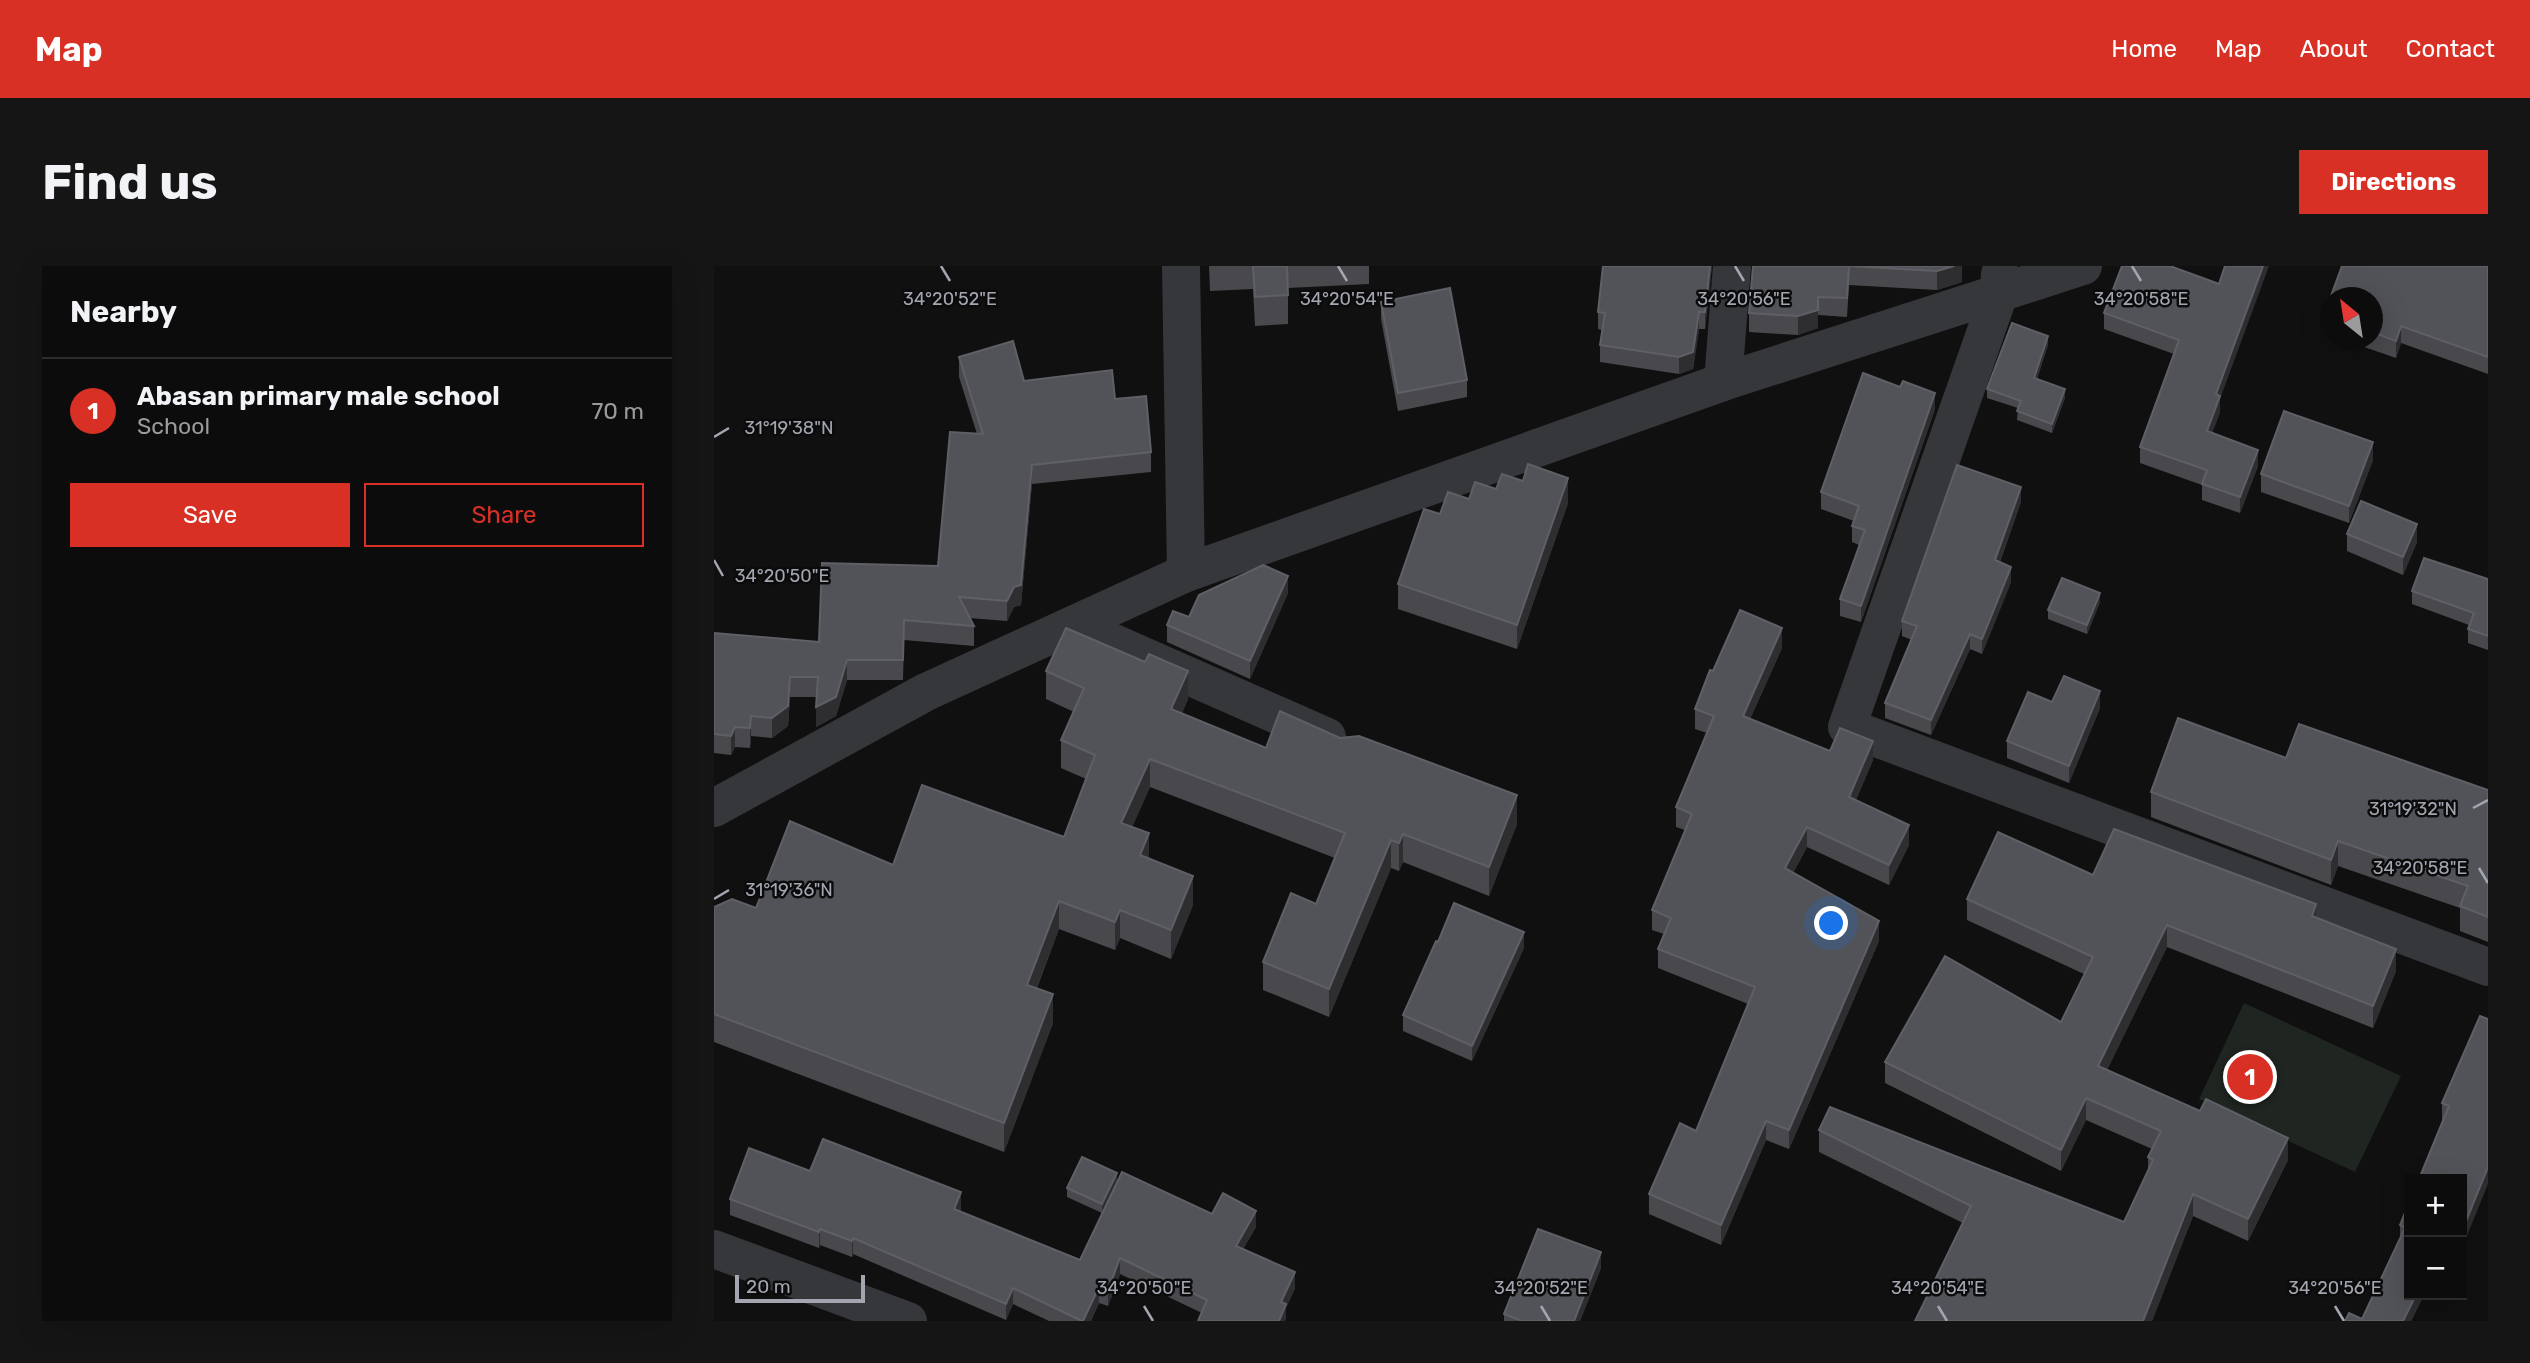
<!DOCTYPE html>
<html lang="en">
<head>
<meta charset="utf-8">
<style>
	body { margin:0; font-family:Rubik,sans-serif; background:#151516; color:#f1f3f6 }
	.controls { position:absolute; right:21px; bottom:21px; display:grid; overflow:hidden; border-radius:0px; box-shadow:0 7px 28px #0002 }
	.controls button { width:63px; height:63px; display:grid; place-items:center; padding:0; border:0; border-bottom:2px solid #2c2c2e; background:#0c0c0d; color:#f1f3f6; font:35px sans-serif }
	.compass { position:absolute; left:1606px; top:21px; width:63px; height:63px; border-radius:50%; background:#0c0c0d; box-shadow:0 7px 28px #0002; rotate:330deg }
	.scale { position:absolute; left:21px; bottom:18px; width:130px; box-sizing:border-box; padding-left:7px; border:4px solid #a3a6b0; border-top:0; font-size:19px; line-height:24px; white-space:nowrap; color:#a3a6b0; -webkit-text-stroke:5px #0b0b0c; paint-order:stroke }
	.you { position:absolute; left:1118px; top:658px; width:24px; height:24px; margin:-18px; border:5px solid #fff; border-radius:50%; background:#1a73e8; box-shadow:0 0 0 10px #1a73e833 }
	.badge { display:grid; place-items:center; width:46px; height:46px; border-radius:50%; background:#d93025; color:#fff; font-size:23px; font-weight:700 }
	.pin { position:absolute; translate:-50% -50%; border:4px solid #fff; box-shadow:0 2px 7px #0006 }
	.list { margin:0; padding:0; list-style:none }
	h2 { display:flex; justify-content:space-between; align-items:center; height:91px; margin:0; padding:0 28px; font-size:30px }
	h2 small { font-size:23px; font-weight:400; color:#9a9b9d }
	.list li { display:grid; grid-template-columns:46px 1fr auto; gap:21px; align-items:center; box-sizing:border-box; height:105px; padding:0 28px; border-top:2px solid #2c2c2e }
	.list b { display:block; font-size:26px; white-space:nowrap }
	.list p { margin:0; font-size:23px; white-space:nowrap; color:#9a9b9d }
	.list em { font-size:23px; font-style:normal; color:#9a9b9d }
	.actions { display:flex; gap:14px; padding:21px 28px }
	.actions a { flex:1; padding:16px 0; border:2px solid #d93025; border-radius:0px; text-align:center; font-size:24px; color:#d93025 }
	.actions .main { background:#d93025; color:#fff }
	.map { position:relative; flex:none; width:1774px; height:1055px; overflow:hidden; border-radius:0px }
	header { display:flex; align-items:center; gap:42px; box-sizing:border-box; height:98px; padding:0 35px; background:#d93025; color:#fff }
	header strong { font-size:33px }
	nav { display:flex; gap:38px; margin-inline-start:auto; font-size:24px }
	.intro { display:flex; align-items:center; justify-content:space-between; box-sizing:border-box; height:168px; padding:0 42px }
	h1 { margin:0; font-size:49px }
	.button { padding:18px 32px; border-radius:0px; background:#d93025; color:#fff; font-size:24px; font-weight:700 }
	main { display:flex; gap:42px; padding:0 42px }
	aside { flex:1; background:#0c0c0d; border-radius:0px; box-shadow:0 7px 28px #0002 }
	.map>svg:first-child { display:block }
	.pitch { fill:#1f2520 }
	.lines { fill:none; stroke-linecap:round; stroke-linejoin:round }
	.minor { stroke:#36373a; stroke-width:38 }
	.wall { fill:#49494d }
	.shaded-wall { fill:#2e2e31 }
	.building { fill:#525358; stroke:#5f6066; stroke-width:2 }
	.ticks { fill:none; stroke:#a3a6b0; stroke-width:2.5 }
	.ticks-label { font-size:18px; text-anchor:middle; fill:#a3a6b0; stroke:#0b0b0c; stroke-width:5; stroke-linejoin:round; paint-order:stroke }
</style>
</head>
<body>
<header>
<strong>Map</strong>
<nav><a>Home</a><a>Map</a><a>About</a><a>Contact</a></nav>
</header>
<div class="intro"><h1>Find us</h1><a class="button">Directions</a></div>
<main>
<aside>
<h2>Nearby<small></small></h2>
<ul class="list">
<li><span class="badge">1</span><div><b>Abasan primary male school</b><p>School</p></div><em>70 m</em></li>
</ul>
<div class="actions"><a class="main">Save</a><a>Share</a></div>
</aside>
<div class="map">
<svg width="1774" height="1055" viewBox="0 0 1774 1055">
	<rect width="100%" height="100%" fill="#101011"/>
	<path class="pitch" d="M1530,737L1687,810L1641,906L1485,833Z"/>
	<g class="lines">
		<g class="minor">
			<path d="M467,0L472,307"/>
			<path d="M1286,8L1285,28L1133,461L1774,701"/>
			<path d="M1009,116L1018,0"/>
			<path d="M359,359L613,471"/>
			<path d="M0,542L212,426L472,307L1009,116L1369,0"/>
			<path d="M0,983L194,1055"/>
		</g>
	</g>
	<g class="wall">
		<path d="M495,0H655V18L574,22V58L541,60L539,23L496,25Z"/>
		<path d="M889,0H998L991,63H985L979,103L965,108L886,96V79L888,64L884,63V46Z"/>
		<path d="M1039,0H1248V16L1223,24L1135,19L1133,51L1104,49V62L1084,69L1035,66V47Z"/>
		<path d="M1456,0L1506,133V146L1498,167L1544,200L1526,247L1488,234V219L1426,197V181L1460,88L1390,63V47Z"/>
		<path d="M1628,0H1774V108L1687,77L1682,92L1630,74H1658V32H1616V69L1610,66V49Z"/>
		<path d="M667,36L753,114V131L684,145L667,53Z"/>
		<path d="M1334,79L1323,113L1351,132L1338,167L1303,154L1304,142L1273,132V123Z"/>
		<path d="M245,91L310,115L401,133L437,186V206L318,218L307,339L300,341L293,355L255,352L260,360V380L190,374L189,414H133L122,450L102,461L103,431H76L74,460L58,472L37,470L36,482L21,481L17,489L0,487V367L105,376L224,300L263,168L245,111Z"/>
		<path d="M1221,143L1147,356L1126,350V333L1145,279L1138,276V260L1140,255L1107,243V226Z"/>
		<path d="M1659,194L1635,257L1547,226V208Z"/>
		<path d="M809,215L854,237L803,383L684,343V318L726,248L755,233L782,223Z"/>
		<path d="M1307,236L1286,296L1297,316L1268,388L1256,383L1217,469L1171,452V437L1198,374L1188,370V355Z"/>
		<path d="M1633,268L1703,276L1689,309L1633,285Z"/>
		<path d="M1774,313V384L1754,377V363L1755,359L1698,338V325Z"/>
		<path d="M574,327L536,413L453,376V359L475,351Z"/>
		<path d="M1386,336L1373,368L1334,353V344Z"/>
		<path d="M1068,382L1036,453L1116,485L1159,494L1142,534L1195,579L1175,619L1093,581L1079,607L1165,675L1075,883L1052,874L1007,979L935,948V928L982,865L1034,738L944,702V683L950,668L938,664V644L971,564L962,561V541L993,467L981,463V443L999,405Z"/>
		<path d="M332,405L474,433L468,447L552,482L803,558L775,630L689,596L685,605L677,602L615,751L549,724V696L602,638L621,592L436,521L418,561L435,592L479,639L457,693L406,672L401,684L345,663L323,722L339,757L290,886L0,776V641L42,642L179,599L350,571L372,513L347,502V474L360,446L332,433Z"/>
		<path d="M1338,436L1386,442L1355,517L1293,492V475Z"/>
		<path d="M1572,492L1774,524V676L1746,665V642L1624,600L1617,619L1437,551V526Z"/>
		<path d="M1379,609L1602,652L1682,705L1659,762L1453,681L1393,804L1574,894L1534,975L1479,950L1438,1055H1201L1249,957L1105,886V864L1410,956L1434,905V891L1438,883L1372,854L1347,905L1171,817V796L1347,756L1370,708L1253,654V633Z"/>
		<path d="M724,676L810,682L758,795L689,765V749Z"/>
		<path d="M1766,750L1748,982L1729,855L1728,854V837Z"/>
		<path d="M96,905L247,942L246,946L366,994L388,947L353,931V922L403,916L498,948L542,961L529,983L581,1022L572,1042V1053L488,1047L406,1008L394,1040L385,1037L377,1055H335L299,1038L292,1054L139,988L138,991L106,979L105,982L16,949V933Z"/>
		<path d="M1695,937V1029H1710L1697,1055L1648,1053L1686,973V959Z"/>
		<path d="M887,1002L866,1055H790V1048Z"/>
	</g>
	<g class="shaded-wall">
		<path d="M996,0H998L991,63V46Z"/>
		<path d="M1240,0H1248V16L1223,24V5Z"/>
		<path d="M1549,0H1555L1506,133V146L1493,182V165L1502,128Z"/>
		<path d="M1104,31V62L1084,69V50Z"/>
		<path d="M985,46V63L979,103L965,108V91Z"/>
		<path d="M1687,60V77L1682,92V75Z"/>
		<path d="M1334,70V79L1320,121V112Z"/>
		<path d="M1351,123V132L1338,167V158Z"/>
		<path d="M1221,127V143L1147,356V340Z"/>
		<path d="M1659,176V194L1635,257V240Z"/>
		<path d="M1544,184V200L1526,247V231Z"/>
		<path d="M318,199V218L307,339L300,341L293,355V335Z"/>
		<path d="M854,212V237L803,383V359Z"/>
		<path d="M1307,221V236L1281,309V294Z"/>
		<path d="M1703,258V276L1689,309V291Z"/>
		<path d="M1297,301V316L1268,388V373Z"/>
		<path d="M574,310V327L536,413V395Z"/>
		<path d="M1386,327V336L1373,368V359Z"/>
		<path d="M1068,362V382L1029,469V450Z"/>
		<path d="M1256,368V383L1217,469V454Z"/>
		<path d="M133,394V414L122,450L102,461V441Z"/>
		<path d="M474,405V433L457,471V443Z"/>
		<path d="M76,411V431L74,460L58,472V452Z"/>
		<path d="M1386,425V442L1355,517V500Z"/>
		<path d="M37,450V470L36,482V462Z"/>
		<path d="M21,461V481L17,489V470Z"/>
		<path d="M1159,475V494L1135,550V531Z"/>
		<path d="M436,493V521L407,586V557Z"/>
		<path d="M803,529V558L775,630V601Z"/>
		<path d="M1195,559V579L1175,619V599Z"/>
		<path d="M1093,561V581L1071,622V602Z"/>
		<path d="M435,567V596L426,589Z"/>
		<path d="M689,568V596L685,605V577Z"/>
		<path d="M677,574V602L615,751V723Z"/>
		<path d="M1624,575V600L1617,619V594Z"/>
		<path d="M479,610V639L457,693V664Z"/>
		<path d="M345,635V663L313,747V719Z"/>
		<path d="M1602,638V660L1598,650Z"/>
		<path d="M406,644V672L401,684V656Z"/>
		<path d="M1165,655V675L1075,883V864Z"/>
		<path d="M1453,659V681L1384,822V800Z"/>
		<path d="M810,666V682L758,795V780Z"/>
		<path d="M1682,683V705L1659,762V740Z"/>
		<path d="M339,728V757L290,886V857Z"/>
		<path d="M1372,832V854L1347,905V884Z"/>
		<path d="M1052,855V874L1007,979V959Z"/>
		<path d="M1574,872V894L1534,975V953Z"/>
		<path d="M1774,901V918L1748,982V965Z"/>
		<path d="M403,907V916L388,947V938Z"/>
		<path d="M247,926V942L240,959V943Z"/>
		<path d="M1479,928V950L1438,1055H1429Z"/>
		<path d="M542,945V961L522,996V980Z"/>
		<path d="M106,963V979L105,982V966Z"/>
		<path d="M139,972V988L138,991V975Z"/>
		<path d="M887,986V1002L866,1055H860Z"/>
		<path d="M406,992V1008L394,1040V1024Z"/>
		<path d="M581,1006V1022L572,1042V1053L571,1055H565L567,1036Z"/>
		<path d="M385,1021V1037L377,1055H369Z"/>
		<path d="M299,1022V1038L292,1054V1038Z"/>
		<path d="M1702,1029H1710L1697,1055H1689Z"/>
	</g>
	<g class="building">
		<path d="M539,0H573L574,29L541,31Z"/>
		<path d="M889,0H996L991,46H985L979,86L965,91L886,79L891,47L884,46Z"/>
		<path d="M1039,0H1240L1223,5L1135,0L1133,32L1104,31V44L1084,50L1035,47Z"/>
		<path d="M1408,0H1456L1505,18L1511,0H1549L1502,128L1506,130L1493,165L1544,184L1526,231L1488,218L1493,204L1426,181L1465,74L1390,47Z"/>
		<path d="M1628,0H1774V91L1687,60L1682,75L1658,66V32H1616V51L1610,49Z"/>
		<path d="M736,22L753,114L684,127L667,36Z"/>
		<path d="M1298,57L1334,70L1320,112L1351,123L1338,158L1303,145L1307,135L1273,123Z"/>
		<path d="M299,75L310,115L398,104L401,133L432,130L437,186L318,199L307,319L300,321L293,335L245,331L260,360L190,354L189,394H133L122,431L102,441L104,411H76L74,440L58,452L37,450L36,462L21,461L17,470L0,468V367L105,376L108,297L224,300L236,166L269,168L245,91Z"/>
		<path d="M1149,107L1186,121L1189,115L1221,127L1147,340L1126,333L1151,264L1138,260L1145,240L1107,226Z"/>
		<path d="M1570,145L1659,176L1635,240L1547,208Z"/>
		<path d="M814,198L854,212L803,359L684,318L710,243L726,248L734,226L755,233L761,216L782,223L788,208L809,215Z"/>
		<path d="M1243,199L1307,221L1281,294L1297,301L1268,373L1256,368L1217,454L1171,437L1203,360L1188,355Z"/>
		<path d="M1647,235L1703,258L1689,291L1633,268Z"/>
		<path d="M1710,292L1774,313V370L1754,363L1760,347L1698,325Z"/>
		<path d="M549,299L574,310L536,395L453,359L459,345L475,351L485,329Z"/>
		<path d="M1348,312L1386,327L1373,359L1334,344Z"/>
		<path d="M1026,344L1068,362L1029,450L1116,485L1126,462L1159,475L1135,531L1195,559L1175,599L1093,561L1071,602L1165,655L1075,864L1052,855L1007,959L935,928L966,857L982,865L1041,721L944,683L957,652L938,644L978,548L962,541L1000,450L981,443L996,404L999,405Z"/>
		<path d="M352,362L431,396L435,388L474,405L457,443L552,482L566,445L626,472L645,470L803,529L775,601L689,568L685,577L677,574L615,723L549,696L577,627L602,638L631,567L436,493L407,557L435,567L426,589L479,610L457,664L406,644L401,656L345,635L313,719L339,728L290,857L0,748V641L18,633L42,642L76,555L179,599L208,519L350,571L381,489L347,474L370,422L332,405Z"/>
		<path d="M1350,410L1386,425L1355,500L1293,475L1314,426L1338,436Z"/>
		<path d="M1464,452L1572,492L1585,458L1774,524V651L1746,640L1754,620L1624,575L1617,594L1437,526Z"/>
		<path d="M1400,563L1602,638L1598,650L1682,683L1659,740L1453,659L1384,800L1486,845L1492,833L1574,872L1534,953L1479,928L1429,1055H1201L1257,940L1105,864L1116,841L1410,956L1439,894L1434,891L1447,865L1372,832L1347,884L1171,796L1231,690L1347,756L1379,691L1253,633L1284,566L1379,609Z"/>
		<path d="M740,637L810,666L758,780L689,749L722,675L724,676Z"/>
		<path d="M1766,750L1774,753V901L1748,965V913H1705L1735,840L1728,837Z"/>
		<path d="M109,873L247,926L240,943L366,994L408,906L498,948L509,927L542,945L522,980L581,1006L567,1036L572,1038L565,1055H484L493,1034L406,992L394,1024L385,1021L369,1055H368L299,1022L292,1038L139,972L138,975L106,963L105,966L16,933L35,882L96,905Z"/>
		<path d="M368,891L403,907L388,938L353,922Z"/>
		<path d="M1695,937V1029H1702L1689,1055H1631L1635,1047L1648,1053L1691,962L1686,959Z"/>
		<path d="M824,963L887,986L860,1055H808L790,1048Z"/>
	</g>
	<path class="ticks" d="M227,0L236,15M624,0L633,15M1021,0L1030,15M1418,0L1427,15M0,171L15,162M0,294L9,310M1759,542L1774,534M1765,602L1774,617M0,633L15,624M430,1040L439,1055M827,1040L836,1055M1224,1040L1233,1055M1621,1040L1630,1055"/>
	<g class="ticks-label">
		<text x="236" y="39">34°20'52"E</text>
		<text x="633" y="39">34°20'54"E</text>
		<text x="1030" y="39">34°20'56"E</text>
		<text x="1427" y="39">34°20'58"E</text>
		<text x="75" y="168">31°19'38"N</text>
		<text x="68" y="316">34°20'50"E</text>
		<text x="1699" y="549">31°19'32"N</text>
		<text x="1706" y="608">34°20'58"E</text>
		<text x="75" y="630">31°19'36"N</text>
		<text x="430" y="1028">34°20'50"E</text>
		<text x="827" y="1028">34°20'52"E</text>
		<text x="1224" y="1028">34°20'54"E</text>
		<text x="1621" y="1028">34°20'56"E</text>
	</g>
</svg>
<div class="controls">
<button>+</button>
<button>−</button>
</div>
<svg class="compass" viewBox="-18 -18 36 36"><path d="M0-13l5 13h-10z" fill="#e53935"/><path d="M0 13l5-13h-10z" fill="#9a9b9d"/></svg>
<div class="scale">20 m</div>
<div class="you"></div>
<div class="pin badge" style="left:1536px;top:811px">1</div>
</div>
</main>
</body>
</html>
